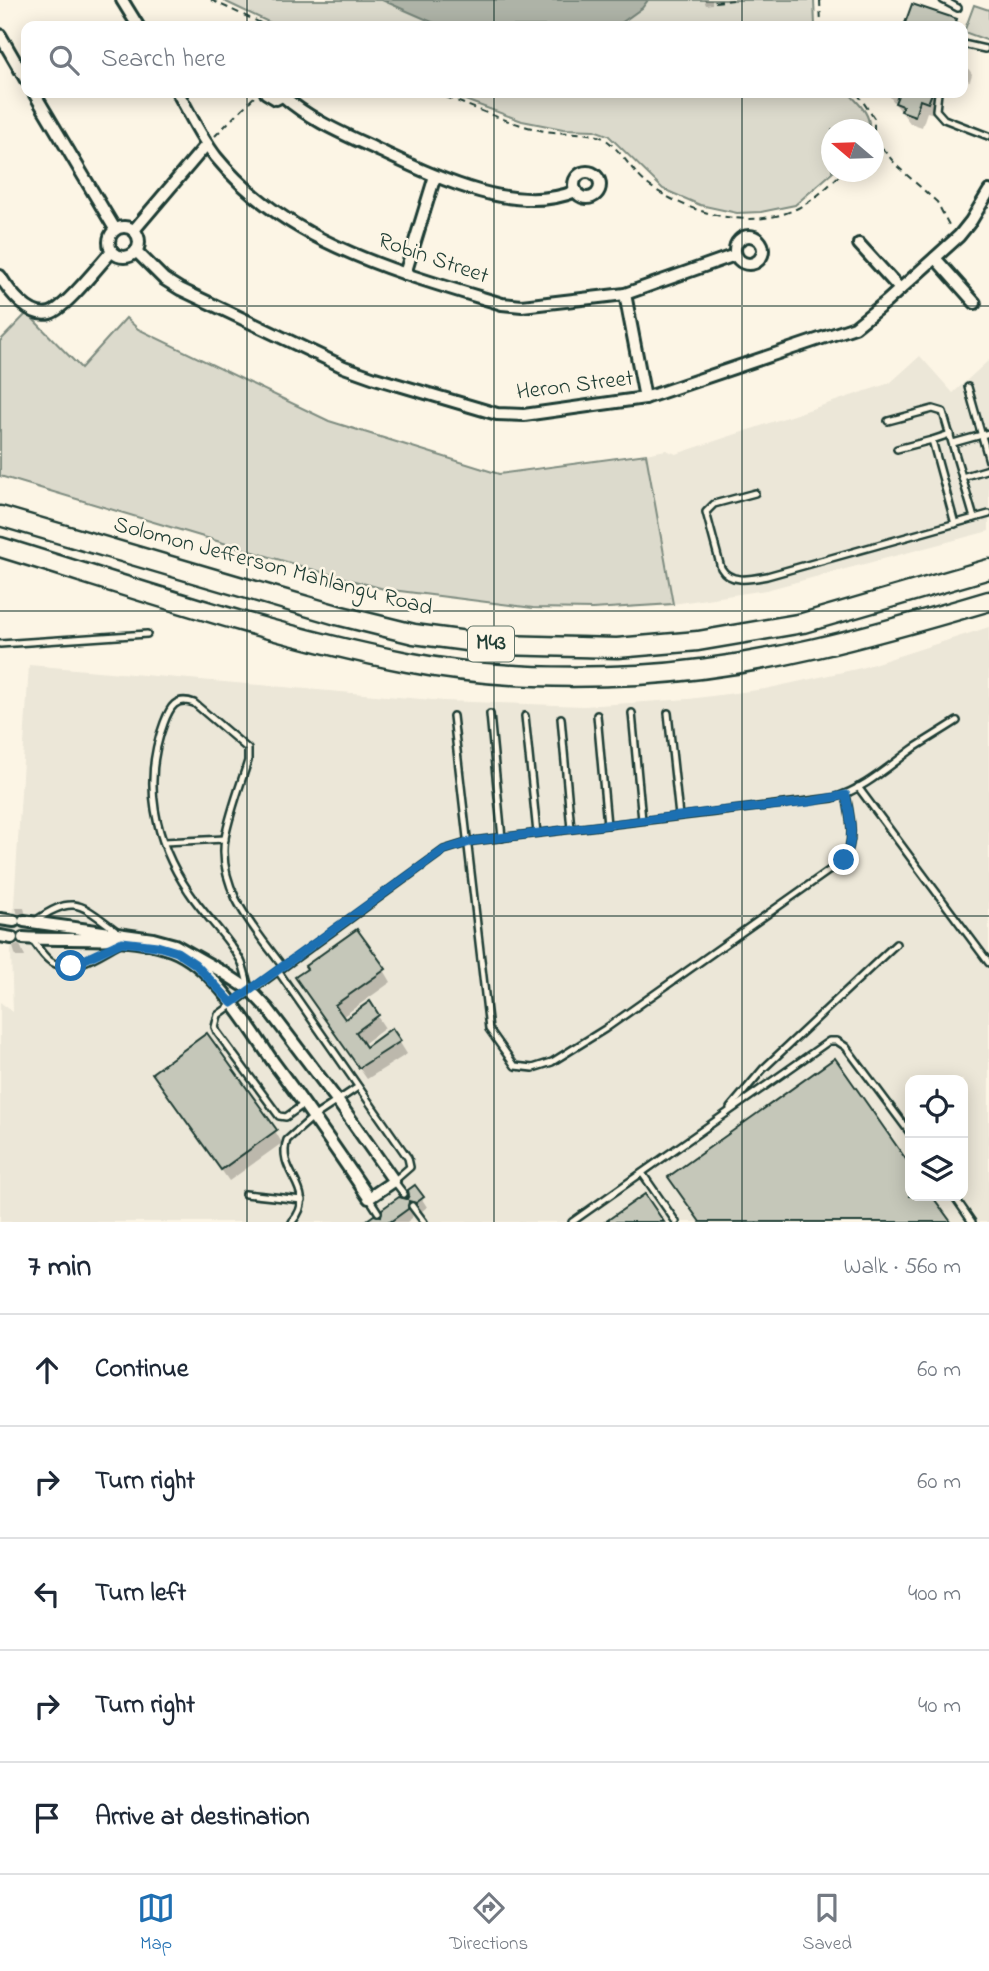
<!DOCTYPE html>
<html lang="en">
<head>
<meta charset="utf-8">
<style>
	body { margin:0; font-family:"Indie Flower",sans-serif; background:#f2f2f3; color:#1f2937 }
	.controls { position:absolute; right:21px; bottom:21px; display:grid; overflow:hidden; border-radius:14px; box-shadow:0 4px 18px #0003 }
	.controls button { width:63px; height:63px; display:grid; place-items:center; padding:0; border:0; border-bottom:2px solid #e0e1e3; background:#fff; color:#1f2937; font:35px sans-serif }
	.compass { position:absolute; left:821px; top:119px; width:63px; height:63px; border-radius:50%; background:#fff; box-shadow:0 4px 18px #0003; rotate:289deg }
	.stop { position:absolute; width:21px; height:21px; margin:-16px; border:5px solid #1f6fb2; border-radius:50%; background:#fff }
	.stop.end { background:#1f6fb2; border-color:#fff; box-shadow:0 2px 7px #0008 }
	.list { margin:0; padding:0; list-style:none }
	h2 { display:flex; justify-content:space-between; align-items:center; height:91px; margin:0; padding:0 28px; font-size:30px }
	h2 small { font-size:23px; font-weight:400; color:#747a83 }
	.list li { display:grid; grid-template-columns:46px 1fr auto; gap:21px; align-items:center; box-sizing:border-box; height:112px; padding:0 28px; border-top:2px solid #e0e1e3 }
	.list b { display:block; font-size:26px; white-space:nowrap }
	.list em { font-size:23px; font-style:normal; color:#747a83 }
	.icon { flex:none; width:38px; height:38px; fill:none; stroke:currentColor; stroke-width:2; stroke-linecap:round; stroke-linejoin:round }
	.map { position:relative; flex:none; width:989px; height:1222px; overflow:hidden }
	.search { position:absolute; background:#fff; box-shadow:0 4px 18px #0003; left:21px; right:21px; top:21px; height:77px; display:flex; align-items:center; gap:18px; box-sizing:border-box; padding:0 24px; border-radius:14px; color:#747a83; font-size:26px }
	.sheet { height:651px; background:#fff }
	nav { display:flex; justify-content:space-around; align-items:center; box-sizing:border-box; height:98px; border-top:2px solid #e0e1e3; background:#fff; font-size:19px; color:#747a83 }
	nav a { display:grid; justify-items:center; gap:4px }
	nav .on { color:#1f6fb2 }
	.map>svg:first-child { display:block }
	.built { fill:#ece7d8; fill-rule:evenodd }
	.green { fill:#dcdacc; stroke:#7e8c80; stroke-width:2 }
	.water { fill:#aeb3a7; stroke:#758479; stroke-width:2 }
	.shadow { fill:#0003 }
	.building { fill:#c5c7b9; stroke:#1f3d34; stroke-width:2 }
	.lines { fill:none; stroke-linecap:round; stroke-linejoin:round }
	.service-casing { stroke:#1f3d34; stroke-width:10 }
	.minor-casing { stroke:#1f3d34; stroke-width:16 }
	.primary-casing { stroke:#1f3d34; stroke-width:23 }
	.path { stroke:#1f3d34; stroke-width:2; stroke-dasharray:7 5; stroke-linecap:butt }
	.service { stroke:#fcf5e5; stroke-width:5 }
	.minor { stroke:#fcf5e5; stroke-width:10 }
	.primary { stroke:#fcf5e5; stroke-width:18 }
	.route { stroke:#1f6fb2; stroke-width:9 }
	.grid { fill:none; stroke:#1f3d34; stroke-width:2; stroke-opacity:0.55 }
	.labels { text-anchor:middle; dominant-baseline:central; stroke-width:5; stroke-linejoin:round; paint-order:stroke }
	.shield { fill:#fcf5e5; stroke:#617469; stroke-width:2 }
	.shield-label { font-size:21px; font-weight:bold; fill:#1f3d34 }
	.street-label { font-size:23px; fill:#1f3d34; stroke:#fcf5e5 }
</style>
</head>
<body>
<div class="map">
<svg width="989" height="1222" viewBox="0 0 989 1222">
	<rect width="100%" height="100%" fill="#fcf5e5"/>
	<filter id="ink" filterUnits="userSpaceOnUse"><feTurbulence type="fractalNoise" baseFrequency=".0143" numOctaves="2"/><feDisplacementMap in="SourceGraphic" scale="14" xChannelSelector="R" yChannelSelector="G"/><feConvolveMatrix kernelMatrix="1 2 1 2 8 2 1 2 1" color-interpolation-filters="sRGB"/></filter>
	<g filter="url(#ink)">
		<g class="built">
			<path d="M920,356L953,393L989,360V531L766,590L673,604L646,454L666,450L676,454L890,383Z"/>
			<path d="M989,627V1222H0V1002L13,1012L11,952L29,665L444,701L584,706L689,699L765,689L861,668ZM910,1080H963V1196H910Z"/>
		</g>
		<g class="green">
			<path d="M222,0H814L815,26H277Z"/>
			<path d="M974,5L989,10V41L964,32Z"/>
			<path d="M446,93H849C859,104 871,114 869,129L832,130V172H833L795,205L761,212L737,213L700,205L663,189L608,135L594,130L563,129L522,121Z"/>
			<path d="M27,313L81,368L126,318L138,329L329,421L499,474L646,454L673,604L592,609L533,608L384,589L307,568L0,476V341Z"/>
		</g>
		<path class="water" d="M382,0H648L642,8L617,26H441Z"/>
		<g class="shadow">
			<path d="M704,0H712V4L706,5Z"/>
			<path d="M963,61L972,74L970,81L963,79Z"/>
			<path d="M887,93H942L935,114L927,112L922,127L910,123Z"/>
			<path d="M16,908H24L27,919H19Z"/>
			<path d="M18,945L21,947L25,957H16L13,947Z"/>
			<path d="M384,970L391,982L342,1017L345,1021L369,1004L385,1028L362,1045L365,1049L392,1030L407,1054L367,1079L304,990Z"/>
			<path d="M154,1073L275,1131L282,1143L229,1181Z"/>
			<path d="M415,1188L427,1207L422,1211L414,1210L412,1218L407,1222H372L383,1218L407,1200Z"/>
		</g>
		<g class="building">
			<path d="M912,4L957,19L955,26H904Z"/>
			<path d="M899,93H932L928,103L920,100L915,116L901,111L903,106L895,103Z"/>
			<path d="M357,929L386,969L335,1005L345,1019L370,1001L379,1015L356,1032L366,1047L392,1028L401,1041L359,1068L295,977L307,969L305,966Z"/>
			<path d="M207,1033L277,1130L221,1170L152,1073Z"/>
			<path d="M835,1058L910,1165V1196H932L951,1222H700L668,1177Z"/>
			<path d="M415,1185L424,1197L416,1203L409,1201L408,1209L390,1222H364L374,1215L381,1216L382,1209L399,1197L407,1199L409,1195L408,1190Z"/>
			<path d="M645,1194L664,1222H605Z"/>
		</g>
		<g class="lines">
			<defs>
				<g id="service">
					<path d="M943,0L958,8"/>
					<path d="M963,44L985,49"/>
					<path d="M938,93L936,110L944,119L988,136"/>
					<path d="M968,387L989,461"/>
					<path d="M888,421L933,409L943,412L974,518"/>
					<path d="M932,440L950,434"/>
					<path d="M953,443L989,433"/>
					<path d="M897,449L932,440L955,524"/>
					<path d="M962,477L989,469"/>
					<path d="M755,493L714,504L706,512L721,568C730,584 751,579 767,576L989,514"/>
					<path d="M0,644L147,634"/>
					<path d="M632,713L642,820"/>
					<path d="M668,713L679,816"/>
					<path d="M490,714L502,838"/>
					<path d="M597,715L607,825"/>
					<path d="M453,716L489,1029L515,1066L533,1068L552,1062L605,1029L844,860C856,840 850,816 846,795"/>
					<path d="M525,716L537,833"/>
					<path d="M561,718L571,829"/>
					<path d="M858,787L989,963"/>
					<path d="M164,842L225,839"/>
					<path d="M35,921C75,893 81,905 117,931"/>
					<path d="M32,939C37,946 43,956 50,961C71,976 101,953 120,943"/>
					<path d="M278,971L408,1158L410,1167L394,1181L404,1194"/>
					<path d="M249,987C246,979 245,969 241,961C228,937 204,915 189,892C154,841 142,781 164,723C170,707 176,696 194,703L248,749V761C240,786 230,812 225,838C217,889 255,929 283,967"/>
					<path d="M304,1104L286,1117L279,1116L217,1032L215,1027L218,1015L444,850L473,841L833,798C863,790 889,766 914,748C928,739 943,730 957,721"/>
					<path d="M730,1108L763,1069L896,944"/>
					<path d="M642,1173L676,1222"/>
					<path d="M245,1194L302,1200"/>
					<path d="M954,1196L972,1222"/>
					<path d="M369,1198L378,1212"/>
					<path d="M412,1206L424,1222"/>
					<path d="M292,1222C320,1190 275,1173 287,1140L313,1117L358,1087"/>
					<path d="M572,1222L829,1041H837L846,1047L910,1133"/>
				</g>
				<g id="minor">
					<path d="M122,0L138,26"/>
					<path d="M0,35L26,80"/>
					<path d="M34,93L115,229"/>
					<path d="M178,93C190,114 201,138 216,157C287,244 400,273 502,304L522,306L625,294L735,255"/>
					<path d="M266,93L276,99L287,93"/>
					<path d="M283,96C310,120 344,134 376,149C432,175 514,217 576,191"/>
					<circle cx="587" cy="185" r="13"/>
					<circle cx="124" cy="242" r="15"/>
					<path d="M134,230L207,144"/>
					<circle cx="749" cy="250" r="14"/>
					<path d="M859,244L900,289"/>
					<path d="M136,251L164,279L180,289L344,367L375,378L497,414L524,415L645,398L855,327L886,302L959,236L971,221L989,191"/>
					<path d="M935,258L975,303"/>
					<path d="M405,274L435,176"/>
					<path d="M0,276C9,291 30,319 50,313C65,309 100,264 112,251"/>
					<path d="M625,294L645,398"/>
					<path d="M0,919L14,921"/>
					<path d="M0,936L12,938"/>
					<path d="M23,938C70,941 127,934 171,950C214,966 249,1027 274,1063C307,1107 338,1152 369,1198L394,1181L337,1100L268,1009L250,990L221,971L175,945L153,939L24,921"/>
				</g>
				<g id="primary">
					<path d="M0,516L337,615L414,634L497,645L617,648L698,641L803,623L989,569"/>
					<path d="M0,547C134,588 269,635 407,662C482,677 562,679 638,675C759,668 874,635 989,601"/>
				</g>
			</defs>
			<use href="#service" class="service-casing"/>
			<use href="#minor" class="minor-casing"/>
			<use href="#primary" class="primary-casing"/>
			<g class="path">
				<path d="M211,0L267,26"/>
				<path d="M820,0L821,26"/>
				<path d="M715,2L733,0"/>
				<path d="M435,93C469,105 504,122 540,130C558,135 588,130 603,138C619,147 632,172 647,184C687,213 751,232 798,208C816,199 829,185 843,172"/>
				<path d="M857,93L874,118V134"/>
				<path d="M215,136L256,95"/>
				<path d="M874,139L898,167L937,202L950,227"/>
			</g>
			<use href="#service" class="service"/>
			<use href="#minor" class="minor"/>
			<use href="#primary" class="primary"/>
		</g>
	</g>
	<g class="lines" filter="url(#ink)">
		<path class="route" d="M71,966L122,942L157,946L177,952L195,964L232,1003L444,850L473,841L720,811L808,802L846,795C850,816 856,840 844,860"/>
	</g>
	<path class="grid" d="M247,0V26M494,0V26M742,0V26M247,93V1222M494,93V1222M742,93V1222M0,306H989M0,611H989M0,916H989"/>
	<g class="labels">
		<rect class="shield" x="468" y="626.5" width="46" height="35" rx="5"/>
		<g class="shield-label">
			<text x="491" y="644">M43</text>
		</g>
		<g class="street-label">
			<text transform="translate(433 259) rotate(19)">Robin Street</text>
			<text transform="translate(575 386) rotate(-7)">Heron Street</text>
			<text transform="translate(273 567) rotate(15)">Solomon Jefferson Mahlangu Road</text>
		</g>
	</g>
</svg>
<div class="controls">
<button><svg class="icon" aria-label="locate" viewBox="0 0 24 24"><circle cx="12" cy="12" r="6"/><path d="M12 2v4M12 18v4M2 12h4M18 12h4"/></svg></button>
<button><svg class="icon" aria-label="layers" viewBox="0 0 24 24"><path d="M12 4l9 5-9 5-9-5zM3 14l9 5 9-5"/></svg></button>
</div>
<svg class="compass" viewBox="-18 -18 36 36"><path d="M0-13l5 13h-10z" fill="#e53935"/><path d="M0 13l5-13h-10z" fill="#747a83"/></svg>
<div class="stop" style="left:71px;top:966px"></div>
<div class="stop end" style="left:844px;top:860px"></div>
<div class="search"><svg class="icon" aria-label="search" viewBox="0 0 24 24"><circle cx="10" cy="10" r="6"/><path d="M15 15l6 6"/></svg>Search here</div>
</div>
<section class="sheet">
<h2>7 min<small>Walk · 560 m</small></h2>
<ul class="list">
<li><svg class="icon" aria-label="ahead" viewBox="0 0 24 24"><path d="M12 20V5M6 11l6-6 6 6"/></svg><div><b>Continue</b></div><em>60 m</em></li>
<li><svg class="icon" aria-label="right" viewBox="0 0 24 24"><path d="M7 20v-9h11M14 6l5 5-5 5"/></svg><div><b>Turn right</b></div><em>60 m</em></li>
<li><svg class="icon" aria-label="left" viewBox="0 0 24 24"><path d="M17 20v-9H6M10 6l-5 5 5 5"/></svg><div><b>Turn left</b></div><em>400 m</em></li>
<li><svg class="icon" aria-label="right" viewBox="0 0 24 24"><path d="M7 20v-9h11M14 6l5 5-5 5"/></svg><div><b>Turn right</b></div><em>40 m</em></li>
<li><svg class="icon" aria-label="arrive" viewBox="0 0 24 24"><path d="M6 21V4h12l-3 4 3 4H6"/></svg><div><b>Arrive at destination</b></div></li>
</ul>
</section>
<nav>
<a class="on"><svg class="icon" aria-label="map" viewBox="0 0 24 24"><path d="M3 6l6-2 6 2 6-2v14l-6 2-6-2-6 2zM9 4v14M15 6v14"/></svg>Map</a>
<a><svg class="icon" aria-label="directions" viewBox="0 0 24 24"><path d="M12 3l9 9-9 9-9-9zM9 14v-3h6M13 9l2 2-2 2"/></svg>Directions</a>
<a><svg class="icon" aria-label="saved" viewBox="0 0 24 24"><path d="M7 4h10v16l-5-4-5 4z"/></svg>Saved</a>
</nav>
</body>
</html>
